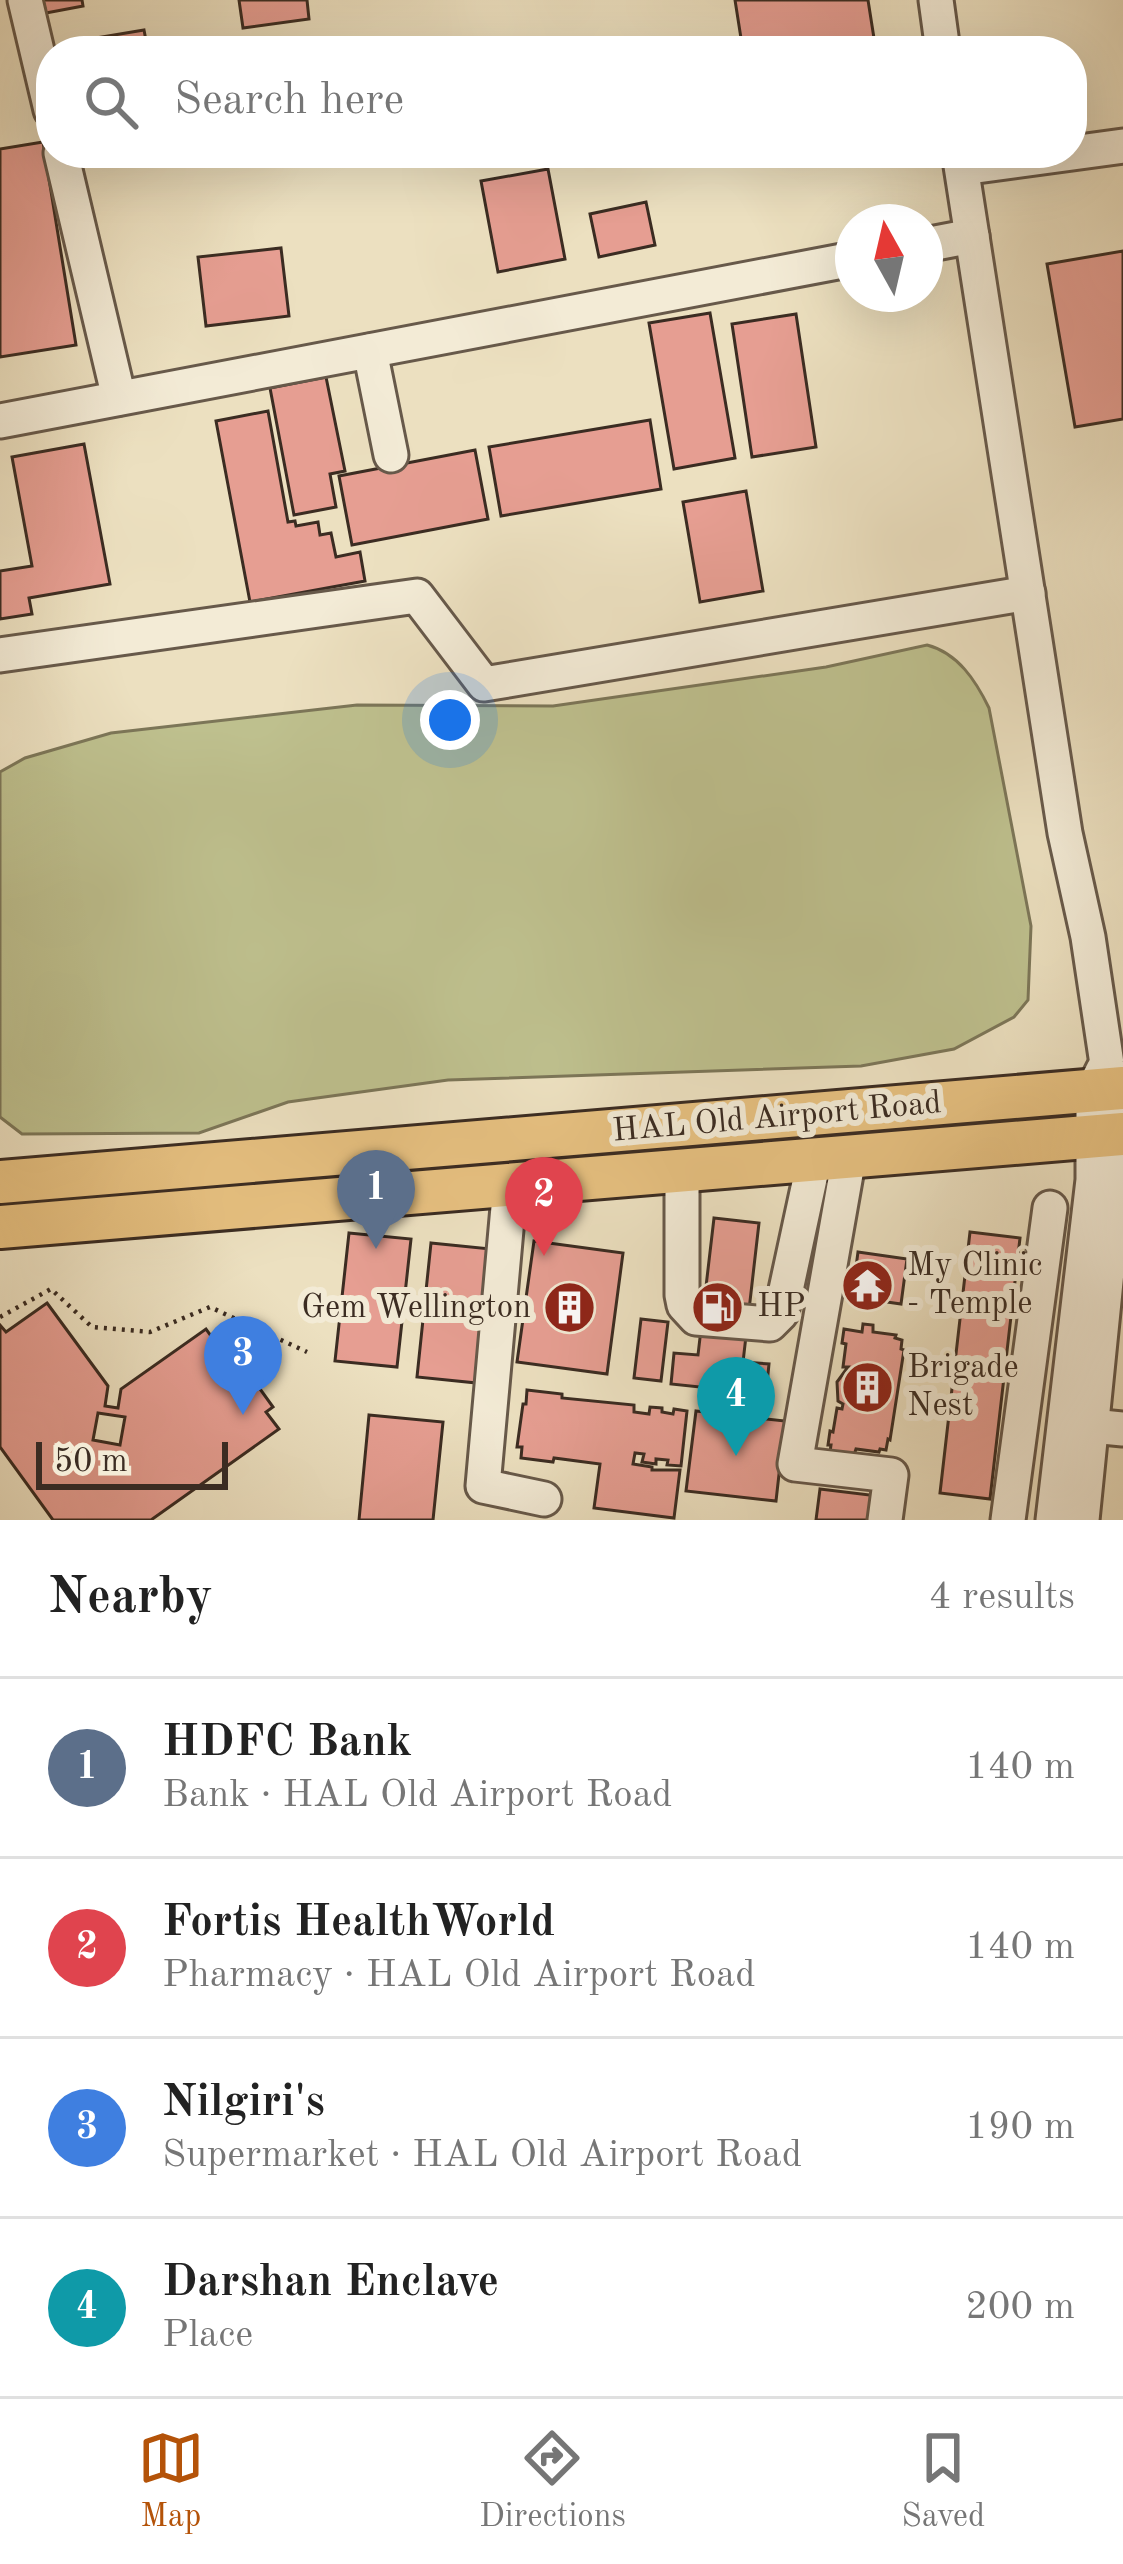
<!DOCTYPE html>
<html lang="en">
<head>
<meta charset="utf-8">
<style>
	body { margin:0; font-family:"Old Standard TT",serif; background:#f2f2f2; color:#222 }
	.compass { position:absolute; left:835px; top:204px; width:108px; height:108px; border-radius:50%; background:#fff; box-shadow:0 12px 48px #0002; rotate:352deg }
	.scale { position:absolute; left:36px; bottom:30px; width:192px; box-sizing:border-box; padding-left:12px; border:6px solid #3b2c22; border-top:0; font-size:33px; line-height:42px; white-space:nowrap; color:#3b2c22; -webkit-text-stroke:9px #f3ebd6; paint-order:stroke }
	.you { position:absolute; left:450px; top:720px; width:42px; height:42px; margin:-30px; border:9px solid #fff; border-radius:50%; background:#1a73e8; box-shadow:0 0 0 18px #1a73e833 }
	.badge { display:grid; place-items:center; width:78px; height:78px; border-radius:50%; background:#b45309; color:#fff; font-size:39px; font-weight:700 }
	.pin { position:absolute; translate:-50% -99px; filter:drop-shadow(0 3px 6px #0008) }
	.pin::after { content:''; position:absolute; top:63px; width:42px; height:36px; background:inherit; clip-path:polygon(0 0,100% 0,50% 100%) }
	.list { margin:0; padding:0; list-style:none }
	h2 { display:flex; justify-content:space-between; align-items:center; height:156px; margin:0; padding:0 48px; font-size:51px }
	h2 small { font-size:39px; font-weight:400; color:#767676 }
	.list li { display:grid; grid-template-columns:78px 1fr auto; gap:36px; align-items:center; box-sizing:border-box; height:180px; padding:0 48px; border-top:3px solid #e0e0e0 }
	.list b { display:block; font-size:45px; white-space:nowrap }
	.list p { margin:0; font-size:39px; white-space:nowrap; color:#767676 }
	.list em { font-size:39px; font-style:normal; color:#767676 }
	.icon { flex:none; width:66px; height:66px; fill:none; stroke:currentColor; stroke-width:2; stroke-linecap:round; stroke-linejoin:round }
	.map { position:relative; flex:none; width:1123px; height:1520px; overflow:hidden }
	.search { position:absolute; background:#fff; box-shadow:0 12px 48px #0002; left:36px; right:36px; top:36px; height:132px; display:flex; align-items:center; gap:30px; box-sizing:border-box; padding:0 42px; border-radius:48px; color:#767676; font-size:45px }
	.sheet { height:876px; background:#fff }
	nav { display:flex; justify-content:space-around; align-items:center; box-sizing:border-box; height:168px; border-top:3px solid #e0e0e0; background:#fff; font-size:33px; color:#767676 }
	nav a { display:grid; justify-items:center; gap:6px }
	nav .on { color:#b45309 }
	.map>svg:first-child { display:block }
	.green { fill:#bec08e; stroke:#7c7658; stroke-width:3 }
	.building { fill:#e69e92; stroke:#3b2c22; stroke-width:3; fill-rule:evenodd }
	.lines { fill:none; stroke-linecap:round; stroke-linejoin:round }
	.minor-casing { stroke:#67594a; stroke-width:39 }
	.major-casing { stroke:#3b2c22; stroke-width:48 }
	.path { stroke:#3b2c22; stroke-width:4.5; stroke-dasharray:3 6; stroke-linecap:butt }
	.minor { stroke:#f3ebd6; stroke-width:33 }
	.major { stroke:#e6c080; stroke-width:42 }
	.labels { text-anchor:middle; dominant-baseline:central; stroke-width:12; stroke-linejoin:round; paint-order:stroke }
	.street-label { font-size:33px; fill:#3b2c22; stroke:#f3ebd6 }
	.poi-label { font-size:33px; fill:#3b2c22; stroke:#f3ebd6; text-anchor:start }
</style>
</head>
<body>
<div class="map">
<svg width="1123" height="1520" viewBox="0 0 1123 1520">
	<rect width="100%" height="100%" fill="#ece0c0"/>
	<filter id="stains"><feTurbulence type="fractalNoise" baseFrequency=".00167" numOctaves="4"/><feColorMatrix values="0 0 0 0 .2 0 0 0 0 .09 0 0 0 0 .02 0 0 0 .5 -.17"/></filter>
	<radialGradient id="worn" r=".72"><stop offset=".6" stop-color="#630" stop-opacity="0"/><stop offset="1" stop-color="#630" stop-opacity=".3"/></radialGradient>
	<path class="green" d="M927,645C958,653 976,681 989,708L1031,926L1028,1000L1014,1017L954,1049L861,1066L448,1080L288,1102L199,1133L22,1134L0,1117V772L25,758L111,733L357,705L553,706L826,667Z"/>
	<g class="building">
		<path d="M43,0H82L83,6L46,13Z"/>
		<path d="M239,0H307L309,19L243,28Z"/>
		<path d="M735,0H868L876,51H743Z"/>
		<path d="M144,30L148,51H98L96,38Z"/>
		<path d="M240,39L242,51H190L189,46Z"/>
		<path d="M43,142L76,345L0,357V149Z"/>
		<path d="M548,169L565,259L498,272L481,181Z"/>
		<path d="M646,202L655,245L599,257L590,214Z"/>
		<path d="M281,248L289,316L206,326L198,257Z"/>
		<path d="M1123,251V419L1075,427L1047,264Z"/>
		<path d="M710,313L735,458L674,469L649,323Z"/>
		<path d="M796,314L816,447L752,457L732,324Z"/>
		<path d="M326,377L345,471L330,474L336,507L294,515L270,388Z"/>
		<path d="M268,411L288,522L295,521L296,526L318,522L320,535L331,533L336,557L360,552L365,581L250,602L216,421Z"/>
		<path d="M650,420L661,489L501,516L489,447Z"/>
		<path d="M84,444L110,584L29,598L32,614L0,619V571L32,566L12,457Z"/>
		<path d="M475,450L488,519L352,545L339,476Z"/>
		<path d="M746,491L763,591L700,602L683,502Z"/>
		<path d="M714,1218L759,1223L743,1362L769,1364L766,1394L671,1384L674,1353L698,1355Z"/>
		<path d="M970,1232L1020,1238L990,1499L940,1493Z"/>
		<path d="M349,1233L411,1239L397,1367L335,1361Z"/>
		<path d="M534,1241L623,1253L607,1374L517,1362Z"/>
		<path d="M431,1243L491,1249L477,1383L417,1377Z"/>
		<path d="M858,1252L907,1259L901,1304L852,1297Z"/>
		<path d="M47,1303L108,1386L105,1406L118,1408L121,1389L206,1329L235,1369L242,1364L273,1407L266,1412L279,1429L151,1520H53L0,1447V1325L6,1332ZM98,1413L125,1417L120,1445L93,1440Z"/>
		<path d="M641,1319L668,1322L661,1381L634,1378Z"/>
		<path d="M863,1324L873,1325V1332L896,1335L895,1338L902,1340L901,1349L904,1350L890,1440L888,1439L886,1450L880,1449L879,1452L856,1449L854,1455L830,1452L831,1445H828L830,1431L833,1432L837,1408L842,1409L843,1404L838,1401L837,1382L848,1367H843L846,1344L842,1343L844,1329L862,1332Z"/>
		<path d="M527,1390L562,1394V1398L634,1405V1412L649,1414L650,1407L662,1408V1412L673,1414L674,1409L687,1411L681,1466L667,1465L668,1460L656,1459V1464L642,1462L644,1454L635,1453L633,1464L652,1467V1470H680L674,1518L594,1508L600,1464L554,1458L553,1462L521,1458L522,1447H517L523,1404H526Z"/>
		<path d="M696,1411L785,1421L776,1501L686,1491Z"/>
		<path d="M369,1415L443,1422L433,1520H359Z"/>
		<path d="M820,1489L878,1496L876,1520H816Z"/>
	</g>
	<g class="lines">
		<defs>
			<g id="minor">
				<path d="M25,0L51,110"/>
				<path d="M936,0L943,51"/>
				<path d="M61,153L119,398"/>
				<path d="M959,153L1065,833L1088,937L1107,1064L1116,1089L1119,1135L1116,1182L1082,1520"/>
				<path d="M962,168L1123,146"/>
				<path d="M925,245L972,236"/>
				<path d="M370,351L391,455"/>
				<path d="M0,421L853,259"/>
				<path d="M0,655L417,596L484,684L1028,593"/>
				<path d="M849,1157L795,1464L891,1475L885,1520"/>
				<path d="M682,1171V1295L684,1305L696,1318L770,1324L781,1313L814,1160"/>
				<path d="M510,1185L483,1486L544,1499"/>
				<path d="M1092,1426L1123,1429"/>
				<path d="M1008,1520L1050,1208"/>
				<path d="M1053,1520L1093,1180V1090L1103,1070"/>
			</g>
			<g id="major">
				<path d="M0,1182L1123,1088"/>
				<path d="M0,1227L1123,1134"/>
			</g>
		</defs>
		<use href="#minor" class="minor-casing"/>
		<use href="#major" class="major-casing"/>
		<path class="path" d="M0,1317L51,1289L92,1327L150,1332L210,1307L307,1352"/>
		<use href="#minor" class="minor"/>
		<use href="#major" class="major"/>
	</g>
	<defs>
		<symbol id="temple-disc" viewBox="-11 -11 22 22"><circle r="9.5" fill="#8f2418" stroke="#f3ebd6"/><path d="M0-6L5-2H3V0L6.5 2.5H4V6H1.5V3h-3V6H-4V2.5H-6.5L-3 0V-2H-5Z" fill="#fff"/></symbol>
		<symbol id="fuel-disc" viewBox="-11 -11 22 22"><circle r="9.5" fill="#8f2418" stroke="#f3ebd6"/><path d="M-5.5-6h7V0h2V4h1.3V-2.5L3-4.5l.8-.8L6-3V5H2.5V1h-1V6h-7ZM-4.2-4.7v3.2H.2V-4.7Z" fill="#fff"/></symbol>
		<symbol id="building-disc" viewBox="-11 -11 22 22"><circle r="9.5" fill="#8f2418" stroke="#f3ebd6"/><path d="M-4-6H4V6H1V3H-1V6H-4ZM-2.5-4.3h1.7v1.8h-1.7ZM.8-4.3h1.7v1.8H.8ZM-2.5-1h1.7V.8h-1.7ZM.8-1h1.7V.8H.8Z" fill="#fff"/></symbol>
	</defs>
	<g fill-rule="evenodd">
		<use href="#temple-disc" x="838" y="1256" width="59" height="59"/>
		<use href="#fuel-disc" x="688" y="1278" width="59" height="59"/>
		<use href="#building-disc" x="540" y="1278" width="59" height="59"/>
		<use href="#building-disc" x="838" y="1358" width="59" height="59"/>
	</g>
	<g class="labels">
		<g class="street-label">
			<text transform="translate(777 1118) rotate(-5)">HAL Old Airport Road</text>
		</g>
		<g class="poi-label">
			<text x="907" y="1266">My Clinic<tspan x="907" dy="38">- Temple</tspan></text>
			<text x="757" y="1307">HP</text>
			<text x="531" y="1308" text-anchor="end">Gem Wellington</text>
			<text x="907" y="1368">Brigade<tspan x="907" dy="38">Nest</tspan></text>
		</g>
	</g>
	<rect width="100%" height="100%" filter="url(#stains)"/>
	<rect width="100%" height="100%" fill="url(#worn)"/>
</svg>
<svg class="compass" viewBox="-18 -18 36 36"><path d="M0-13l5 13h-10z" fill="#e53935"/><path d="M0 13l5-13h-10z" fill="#767676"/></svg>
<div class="scale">50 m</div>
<div class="you"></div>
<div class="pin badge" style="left:376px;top:1249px;background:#5c6f8a">1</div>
<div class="pin badge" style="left:544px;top:1256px;background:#e0444e">2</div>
<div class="pin badge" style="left:243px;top:1415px;background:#3f7fe0">3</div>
<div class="pin badge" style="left:736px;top:1456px;background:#0f9aa8">4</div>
<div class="search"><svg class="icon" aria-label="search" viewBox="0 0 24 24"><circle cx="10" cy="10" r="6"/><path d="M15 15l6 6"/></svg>Search here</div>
</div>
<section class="sheet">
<h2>Nearby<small>4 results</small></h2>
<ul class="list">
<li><span class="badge" style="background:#5c6f8a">1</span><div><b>HDFC Bank</b><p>Bank · HAL Old Airport Road</p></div><em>140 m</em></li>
<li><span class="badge" style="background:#e0444e">2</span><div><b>Fortis HealthWorld</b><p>Pharmacy · HAL Old Airport Road</p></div><em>140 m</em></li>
<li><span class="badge" style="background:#3f7fe0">3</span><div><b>Nilgiri's</b><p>Supermarket · HAL Old Airport Road</p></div><em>190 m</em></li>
<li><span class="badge" style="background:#0f9aa8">4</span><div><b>Darshan Enclave</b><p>Place</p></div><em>200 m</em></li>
</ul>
</section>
<nav>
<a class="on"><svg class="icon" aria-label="map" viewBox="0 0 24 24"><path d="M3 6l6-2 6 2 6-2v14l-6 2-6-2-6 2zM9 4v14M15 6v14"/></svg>Map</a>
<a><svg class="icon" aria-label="directions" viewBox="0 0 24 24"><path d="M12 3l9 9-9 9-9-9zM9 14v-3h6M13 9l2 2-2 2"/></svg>Directions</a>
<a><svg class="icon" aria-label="saved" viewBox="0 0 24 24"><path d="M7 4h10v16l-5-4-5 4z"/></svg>Saved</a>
</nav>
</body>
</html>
